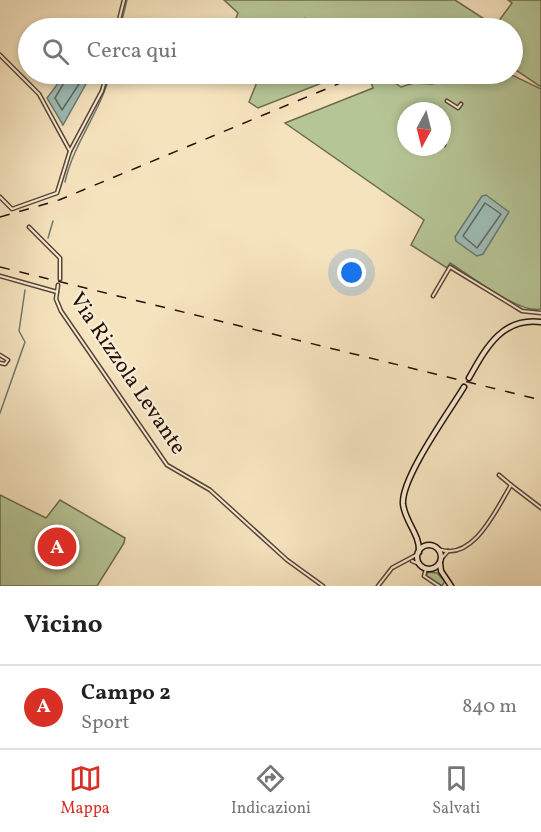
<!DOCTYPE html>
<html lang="it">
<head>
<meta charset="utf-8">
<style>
	body { margin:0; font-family:Vollkorn,serif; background:#f6f6f6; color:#222 }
	.compass { position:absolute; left:397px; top:102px; width:54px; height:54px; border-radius:50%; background:#fff; box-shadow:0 3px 9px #0003; rotate:187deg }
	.you { position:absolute; left:352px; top:273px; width:21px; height:21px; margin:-15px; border:4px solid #fff; border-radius:50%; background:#1a73e8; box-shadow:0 0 0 9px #1a73e833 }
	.badge { display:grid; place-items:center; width:39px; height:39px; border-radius:50%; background:#d93025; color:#fff; font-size:20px; font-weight:700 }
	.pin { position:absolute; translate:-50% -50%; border:3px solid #fff; box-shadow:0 2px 6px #0006 }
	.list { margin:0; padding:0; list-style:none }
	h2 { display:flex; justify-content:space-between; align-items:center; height:78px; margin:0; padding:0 24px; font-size:26px }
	h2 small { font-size:20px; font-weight:400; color:#767676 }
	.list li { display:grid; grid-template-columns:39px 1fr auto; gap:18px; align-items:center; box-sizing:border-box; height:84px; padding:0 24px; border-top:2px solid #e0e0e0 }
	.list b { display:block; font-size:22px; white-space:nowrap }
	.list p { margin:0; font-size:20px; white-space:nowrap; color:#767676 }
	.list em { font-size:20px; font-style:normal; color:#767676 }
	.icon { flex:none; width:33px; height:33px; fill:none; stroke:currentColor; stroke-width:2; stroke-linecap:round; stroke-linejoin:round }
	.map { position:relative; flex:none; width:541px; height:586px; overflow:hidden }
	.search { position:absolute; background:#fff; box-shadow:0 3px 9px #0003; left:18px; right:18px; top:18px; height:66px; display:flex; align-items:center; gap:15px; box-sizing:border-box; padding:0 21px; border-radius:33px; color:#767676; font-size:22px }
	.sheet { height:162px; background:#fff }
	nav { display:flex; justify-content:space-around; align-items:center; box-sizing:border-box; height:84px; border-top:2px solid #e0e0e0; background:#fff; font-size:16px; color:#767676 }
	nav a { display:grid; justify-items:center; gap:3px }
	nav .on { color:#d93025 }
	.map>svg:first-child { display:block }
	.green { fill:#b6c596; stroke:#6e6b50; stroke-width:1.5; fill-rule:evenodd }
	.water { fill:#9dbdb7; stroke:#6d7871; stroke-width:1.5 }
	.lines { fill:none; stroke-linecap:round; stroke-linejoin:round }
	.shore { stroke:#616760; stroke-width:1.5 }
	.stream { stroke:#6d7871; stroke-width:1.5 }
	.street-casing { stroke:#594636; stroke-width:5 }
	.secondary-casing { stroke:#251109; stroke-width:7 }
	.street { stroke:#f8edd5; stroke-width:2 }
	.secondary { stroke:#f8edd5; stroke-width:4 }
	.rail { stroke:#251109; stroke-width:1.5; stroke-dasharray:10 10; stroke-linecap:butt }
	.labels { text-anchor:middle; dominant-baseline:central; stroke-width:4.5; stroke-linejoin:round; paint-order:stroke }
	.street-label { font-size:22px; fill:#251109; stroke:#f8edd5 }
</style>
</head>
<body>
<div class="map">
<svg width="541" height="586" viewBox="0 0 541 586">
	<rect width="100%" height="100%" fill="#f5e3be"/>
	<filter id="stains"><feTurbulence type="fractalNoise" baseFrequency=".00333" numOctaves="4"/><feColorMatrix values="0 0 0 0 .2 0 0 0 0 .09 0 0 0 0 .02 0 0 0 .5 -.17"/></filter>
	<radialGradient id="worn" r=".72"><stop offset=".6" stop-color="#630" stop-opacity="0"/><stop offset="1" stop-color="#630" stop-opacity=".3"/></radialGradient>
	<g class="green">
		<path d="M224,0H455L495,26L512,3L508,0H541V87L513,68L512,28H320L304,18L316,28H232L238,13Z"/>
		<path d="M244,74H345L258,108L249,102L257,82Z"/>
		<path d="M368,74H382L401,87L414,83L432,84L457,78L464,74H510L541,89V309C521,315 469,275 450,263L447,268L411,245L424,220L285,123L373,88ZM406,111H442V147H406Z"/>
		<path d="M388,74H432L401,83Z"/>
		<path d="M0,495L46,518L60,500L125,538L124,543L97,586H0Z"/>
		<path d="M428,572L437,573L445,581L442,586L426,576Z"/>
	</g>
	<g class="water">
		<path d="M65,74H80L87,82L63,125L47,98Z"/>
		<path d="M486,195L509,212L483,254L477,256L456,241L455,237L482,196Z"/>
	</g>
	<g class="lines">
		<g class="shore">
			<path d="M69,74L55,98L62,110L79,84L76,74"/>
			<path d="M485,203L501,214L477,248L463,236Z"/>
		</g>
		<g class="stream">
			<path d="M120,28L127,0"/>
			<path d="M65,182C74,142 100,113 110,74"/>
			<path d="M48,238L53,221"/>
			<path d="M0,413L25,342L19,331L25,290"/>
		</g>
		<defs>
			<g id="street">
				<path d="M117,28L124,0"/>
				<path d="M0,55L39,94L70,151"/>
				<path d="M447,101L458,108L461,104"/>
				<path d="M406,130V138"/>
				<path d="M442,145H444"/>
				<path d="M416,147L428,153L436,147"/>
				<path d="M0,197L12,209L57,193L70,151L102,91L107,74"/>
				<path d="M29,227L60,258V279"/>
				<path d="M0,276L57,292"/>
				<path d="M58,285L56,299L61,311L167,465L210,490L287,560L323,586"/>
				<path d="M433,296L450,267L522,311L541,313"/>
				<path d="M0,355L8,360L5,364L0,363"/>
				<path d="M499,475L511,485"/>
				<path d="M438,549C473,563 497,508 511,485L541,508"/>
				<path d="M441,559L448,551"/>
				<path d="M412,561L419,564"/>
				<path d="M426,569L424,576L439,586"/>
				<path d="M378,586L392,568L418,554"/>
			</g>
			<g id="secondary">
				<path d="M469,378C486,348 502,317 541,322"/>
				<circle cx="429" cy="557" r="12"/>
				<path d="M419,552C420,534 405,522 403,504C401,478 449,412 464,387"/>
				<path d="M440,563L441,571L451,586"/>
			</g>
		</defs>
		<use href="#street" class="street-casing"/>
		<use href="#secondary" class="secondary-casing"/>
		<use href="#street" class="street"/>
		<use href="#secondary" class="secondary"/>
		<g class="rail">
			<path d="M0,217L59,200L362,74"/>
			<path d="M0,267L541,400"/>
		</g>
	</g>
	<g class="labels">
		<g class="street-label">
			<text transform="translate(127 374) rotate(56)">Via Rizzola Levante</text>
		</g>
	</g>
	<rect width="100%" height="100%" filter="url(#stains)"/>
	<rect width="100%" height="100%" fill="url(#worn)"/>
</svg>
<svg class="compass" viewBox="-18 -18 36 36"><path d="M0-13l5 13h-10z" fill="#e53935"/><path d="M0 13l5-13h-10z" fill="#767676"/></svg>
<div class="you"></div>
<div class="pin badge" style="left:57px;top:547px">A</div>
<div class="search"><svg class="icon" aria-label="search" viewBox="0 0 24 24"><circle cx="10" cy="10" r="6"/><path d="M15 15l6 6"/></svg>Cerca qui</div>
</div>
<section class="sheet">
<h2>Vicino<small></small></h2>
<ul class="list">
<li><span class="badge">A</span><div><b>Campo 2</b><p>Sport</p></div><em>840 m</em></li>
</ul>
</section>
<nav>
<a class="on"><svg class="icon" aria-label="map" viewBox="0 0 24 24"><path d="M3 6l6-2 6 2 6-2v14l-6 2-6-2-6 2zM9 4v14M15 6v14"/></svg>Mappa</a>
<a><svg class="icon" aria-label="directions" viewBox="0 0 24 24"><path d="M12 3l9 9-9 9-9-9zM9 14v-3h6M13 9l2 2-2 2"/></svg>Indicazioni</a>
<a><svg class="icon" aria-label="saved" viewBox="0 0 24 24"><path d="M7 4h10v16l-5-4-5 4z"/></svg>Salvati</a>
</nav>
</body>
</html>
